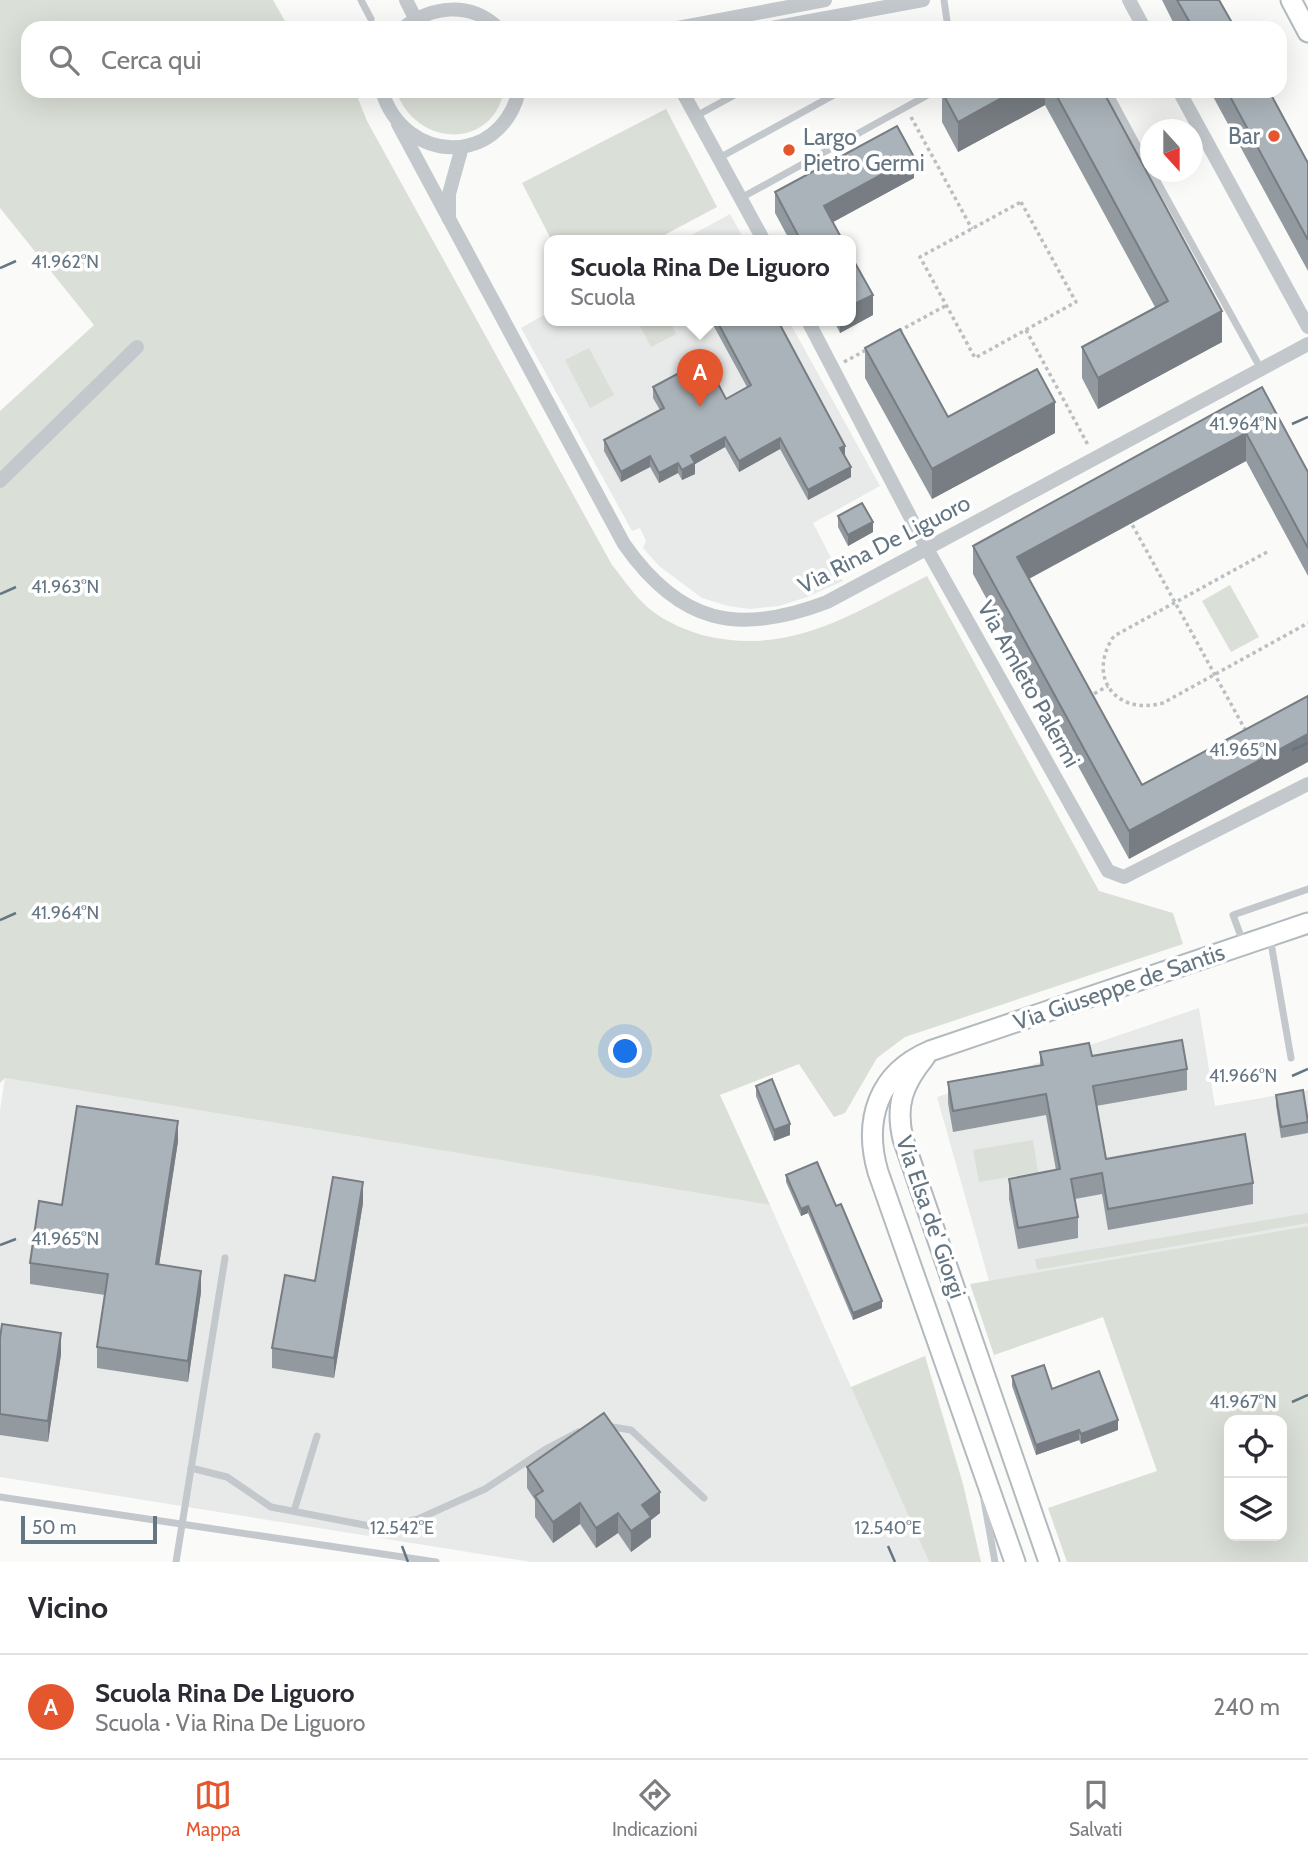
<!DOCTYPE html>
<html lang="it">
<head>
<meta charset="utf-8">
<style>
	body { margin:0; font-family:Cabin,sans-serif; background:#f2f2f3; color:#2b2b33 }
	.controls { position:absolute; right:21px; bottom:21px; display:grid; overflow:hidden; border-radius:14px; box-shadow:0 7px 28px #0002 }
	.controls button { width:63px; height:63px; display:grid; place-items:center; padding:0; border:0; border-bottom:2px solid #e1e1e2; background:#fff; color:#2b2b33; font:35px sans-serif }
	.compass { position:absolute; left:1140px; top:119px; width:63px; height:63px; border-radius:50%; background:#fff; box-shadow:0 7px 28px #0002; rotate:159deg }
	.scale { position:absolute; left:21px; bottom:18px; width:136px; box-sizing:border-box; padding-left:7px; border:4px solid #657683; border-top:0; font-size:19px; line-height:24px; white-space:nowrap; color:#657683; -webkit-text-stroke:5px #fff; paint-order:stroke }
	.you { position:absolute; left:626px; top:1052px; width:24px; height:24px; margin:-18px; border:5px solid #fff; border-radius:50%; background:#1a73e8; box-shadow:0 0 0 10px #1a73e833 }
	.badge { display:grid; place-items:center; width:46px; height:46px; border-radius:50%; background:#e4572e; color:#fff; font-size:23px; font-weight:700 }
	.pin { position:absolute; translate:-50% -58px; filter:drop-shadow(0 2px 4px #0008) }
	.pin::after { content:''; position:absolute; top:37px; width:24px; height:21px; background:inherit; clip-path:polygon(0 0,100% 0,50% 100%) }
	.popup { position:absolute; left:544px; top:235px; width:312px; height:91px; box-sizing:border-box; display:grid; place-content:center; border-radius:14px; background:#fff; filter:drop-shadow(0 2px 5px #0005); font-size:23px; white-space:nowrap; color:#7c7c81 }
	.popup b { font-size:26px; color:#2b2b33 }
	.popup::after { content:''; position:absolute; left:50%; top:100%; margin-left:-14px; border:14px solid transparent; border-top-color:#fff }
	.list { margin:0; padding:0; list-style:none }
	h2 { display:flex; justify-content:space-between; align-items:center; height:91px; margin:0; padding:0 28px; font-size:30px }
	h2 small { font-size:23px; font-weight:400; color:#7c7c81 }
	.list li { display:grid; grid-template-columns:46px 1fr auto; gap:21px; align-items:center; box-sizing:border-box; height:105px; padding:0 28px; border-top:2px solid #e1e1e2 }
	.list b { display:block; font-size:26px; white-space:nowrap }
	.list p { margin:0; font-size:23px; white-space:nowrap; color:#7c7c81 }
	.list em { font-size:23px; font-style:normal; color:#7c7c81 }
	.icon { flex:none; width:38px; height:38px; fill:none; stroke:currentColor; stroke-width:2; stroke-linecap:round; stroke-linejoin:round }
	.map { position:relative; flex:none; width:1308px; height:1562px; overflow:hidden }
	.search { position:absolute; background:#fff; box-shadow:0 7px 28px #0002; left:21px; right:21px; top:21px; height:77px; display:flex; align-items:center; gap:18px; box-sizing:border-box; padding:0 24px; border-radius:21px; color:#7c7c81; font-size:26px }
	.sheet { height:196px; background:#fff }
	nav { display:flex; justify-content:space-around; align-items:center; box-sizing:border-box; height:98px; border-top:2px solid #e1e1e2; background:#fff; font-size:19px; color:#7c7c81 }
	nav a { display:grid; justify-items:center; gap:4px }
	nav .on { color:#e4572e }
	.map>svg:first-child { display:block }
	.built { fill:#e8e9e9 }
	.green { fill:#dadfd7; fill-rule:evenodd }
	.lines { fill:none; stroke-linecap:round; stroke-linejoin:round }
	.secondary-casing { stroke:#b3babf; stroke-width:23 }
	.path { stroke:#bbbfc2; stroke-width:3.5; stroke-dasharray:3.5 3.5; stroke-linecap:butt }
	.service { stroke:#c3c8cc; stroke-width:7 }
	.minor { stroke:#c3c8cc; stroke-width:14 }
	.secondary { stroke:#fff; stroke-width:19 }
	.wall { fill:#929a9f }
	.shaded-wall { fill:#777d82 }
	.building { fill:#aab3b9; stroke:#777d82; stroke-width:2 }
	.ticks { fill:none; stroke:#657683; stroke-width:2.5 }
	.poi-dot { fill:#e4572e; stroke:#fff; stroke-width:2.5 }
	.labels { text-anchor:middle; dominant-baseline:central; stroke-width:7; stroke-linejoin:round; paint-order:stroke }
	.poi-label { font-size:23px; fill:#657683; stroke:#fff; text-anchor:end }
	.street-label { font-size:23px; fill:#657683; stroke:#fff }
	.ticks-label { font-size:18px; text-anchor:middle; fill:#657683; stroke:#fff; stroke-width:7; stroke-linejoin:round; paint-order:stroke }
</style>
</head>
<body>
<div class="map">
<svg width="1308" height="1562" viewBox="0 0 1308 1562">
	<rect width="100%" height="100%" fill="#fafaf8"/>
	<g class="built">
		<path d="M730,214L745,241H681Z"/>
		<path d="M549,312L550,321H789L880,486L813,523L843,581L807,597L779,606L750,609L728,606L702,598L659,566L643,548L646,541L640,528L632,531L521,328Z"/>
		<path d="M1199,1008L1215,1106L1308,1090V1226L989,1281L937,1097Z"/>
		<path d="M5,1078L770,1205L929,1562H531L0,1477V1110Z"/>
	</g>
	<g class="green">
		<path d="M0,0H273L289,28H28V91H355L367,121L612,565C622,577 631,591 642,602C657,618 682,629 702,635C791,657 851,614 927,576L1099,891L1173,913L1183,944L905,1037L877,1058L845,1113L834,1117L799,1064L720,1095L770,1205L5,1078L0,1083V411L94,325L0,208Z"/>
		<path d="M396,91H504C491,151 416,147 396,91Z"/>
		<path d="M666,109L717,207L653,241H552L522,183Z"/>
		<path d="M670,321L676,334L651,347L638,322Z"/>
		<path d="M589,348L614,395L590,408L565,360Z"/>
		<path d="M1230,585L1259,637L1231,652L1202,601Z"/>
		<path d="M1033,1140L1038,1172L979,1182L973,1150Z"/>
		<path d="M1308,1213V1223L1037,1270L1035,1259Z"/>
		<path d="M1308,1226V1562H1067L1048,1508L1157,1471L1103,1317L994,1355L970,1284ZM1229,1420H1282V1536H1229Z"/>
		<path d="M925,1356L963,1484L981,1562H929L851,1387Z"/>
	</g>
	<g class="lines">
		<defs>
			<g id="secondary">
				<path d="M1291,0L1308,32"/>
				<path d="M925,1057C903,1084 895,1105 903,1139L1049,1562"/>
				<path d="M1015,1562L878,1172C863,1120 878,1073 930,1051L1308,923"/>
			</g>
		</defs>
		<use href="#secondary" class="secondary-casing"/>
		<g class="path">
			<path d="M911,117L972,229"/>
			<path d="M1021,202L1076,302L975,358L920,257Z"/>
			<path d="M1026,330L1088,445"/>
			<path d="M899,331L947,305"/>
			<path d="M844,362L868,349"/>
			<path d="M1129,519L1247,733"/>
			<path d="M1267,552L1114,636C1086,677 1116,716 1163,703L1308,623"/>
			<path d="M1088,697L1108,686"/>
		</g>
		<g class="service">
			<path d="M361,0L371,19"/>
			<path d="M944,0L948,28"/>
			<path d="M1052,28L1062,25L1069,28"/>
			<path d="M1108,91L1150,169"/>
			<path d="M696,116L742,91"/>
			<path d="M719,158L841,91"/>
			<path d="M1152,172L1261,369"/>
			<path d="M741,198L935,91"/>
			<path d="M1270,937L1291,1058"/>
			<path d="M1243,942L1233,915L1308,889"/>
			<path d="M606,1426L631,1430L704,1498"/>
			<path d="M191,1468L227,1477L271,1507L380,1528L418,1519L485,1489L546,1449L578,1432"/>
			<path d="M0,1497L436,1562"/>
			<path d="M984,1500L995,1562"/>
			<path d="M294,1511L317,1436"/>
			<path d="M176,1562L225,1258"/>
		</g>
		<g class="minor">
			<path d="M406,0L415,18"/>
			<path d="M1129,0L1144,28"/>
			<path d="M403,28C431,6 470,1 498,28"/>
			<path d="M678,28L825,0"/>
			<path d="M772,28L923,0"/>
			<path d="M382,91C404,164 500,168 519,91"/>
			<path d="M682,91L764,241"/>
			<path d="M1179,91L1308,327"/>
			<path d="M398,124L624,544C680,624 738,636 827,602L1308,344"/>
			<path d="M449,219V194L462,147"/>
			<path d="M808,321L927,549L1108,871L1124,877L1308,784"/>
			<path d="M0,481L137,347"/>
		</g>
		<use href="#secondary" class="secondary"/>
	</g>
	<g class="wall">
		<path d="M1162,0H1219L1235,28H1176Z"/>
		<path d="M943,91H1103L1222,342L1098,409L1082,378V347L1155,307L1045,105L958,152L942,122V92Z"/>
		<path d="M1210,91H1269L1308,163V271Z"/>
		<path d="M914,178L833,222L843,241H790L775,213V192Z"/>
		<path d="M873,315L840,333L834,321H850Z"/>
		<path d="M711,321H778L845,456L851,477L808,500L780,449L739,472L725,447L695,464V474L682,480L678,473L659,483L650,467L621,482L604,451V440L660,410L653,398V387L726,399L747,387Z"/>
		<path d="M865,348L948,417L1055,433L932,499L865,378Z"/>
		<path d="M1262,387L1308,472V576L1246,461L1029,579L1142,785L1129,859L973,574V546Z"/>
		<path d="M838,516L873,532L848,546L838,527Z"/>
		<path d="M1040,1052L1092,1056L1187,1069V1090L1096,1106L1106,1159L1253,1183V1204L1108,1230L1102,1194L1075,1199L1078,1217V1238L1018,1249L1009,1199V1179L1056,1170L1046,1115L953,1132L948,1103V1082L1040,1065Z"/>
		<path d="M756,1086L790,1135L774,1141L756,1096Z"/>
		<path d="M1276,1095L1308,1117V1133L1281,1138L1276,1105Z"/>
		<path d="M178,1141L159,1265L201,1292L188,1382L97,1368V1347L105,1295L30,1284V1263L62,1205Z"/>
		<path d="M786,1175L836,1206L882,1308L853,1320L808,1213L801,1216L786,1182Z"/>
		<path d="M363,1203L334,1378L272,1368V1348Z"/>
		<path d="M0,1338L61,1354L48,1442L0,1435Z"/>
		<path d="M1012,1376L1052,1389L1118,1430L1081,1444L1079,1440L1036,1455L1012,1386Z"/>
		<path d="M527,1467L660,1513L651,1520V1537L631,1552L618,1533L596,1548L580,1524L553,1543L535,1517V1500L527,1488Z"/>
	</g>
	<g class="shaded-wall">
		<path d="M1014,91H1045V105L958,152V122Z"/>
		<path d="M914,157V178L824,227V206Z"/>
		<path d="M873,295V315L840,333V321H850V306Z"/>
		<path d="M1222,311V342L1098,409V378Z"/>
		<path d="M1055,402V433L932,499V469Z"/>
		<path d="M1246,433V461L1017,585V557Z"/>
		<path d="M725,437V447L695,464V474L682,480V470L691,456Z"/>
		<path d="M780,438V449L739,472V461Z"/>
		<path d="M845,446V456L840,448Z"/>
		<path d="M650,456V467L621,482V472Z"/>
		<path d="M678,463V473L659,483V473Z"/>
		<path d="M851,467V477L808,500V490Z"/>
		<path d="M873,522V532L848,546V535Z"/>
		<path d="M1308,734V762L1129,859V831Z"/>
		<path d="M178,1121V1141L156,1285V1264Z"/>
		<path d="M790,1124V1135L774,1141V1130Z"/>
		<path d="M363,1182V1203L334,1378V1358Z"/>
		<path d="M808,1206V1213L801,1216V1209Z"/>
		<path d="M201,1271V1292L188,1382V1361Z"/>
		<path d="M882,1301V1308L853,1320V1313Z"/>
		<path d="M61,1333V1354L48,1442V1421Z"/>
		<path d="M1118,1420V1430L1081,1444V1434Z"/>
		<path d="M1079,1430V1440L1036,1455V1445Z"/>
		<path d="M660,1492V1513L651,1520V1537L631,1552V1531L642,1505Z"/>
		<path d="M580,1503V1524L553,1543V1522Z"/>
		<path d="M618,1513V1533L596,1548V1528Z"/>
	</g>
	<g class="building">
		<path d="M1177,0H1219L1235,28H1193Z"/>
		<path d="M943,91H1014L958,122L942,92Z"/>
		<path d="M1054,91H1103L1222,311L1098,378L1082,347L1168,301Z"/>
		<path d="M1227,91H1269L1308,163V240Z"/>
		<path d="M897,126L914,157L824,206L843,241H801L775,192Z"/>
		<path d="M850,254L873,295L850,306Z"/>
		<path d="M717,321H778L845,446L840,448L851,467L808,490L780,438L739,461L725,437L691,456L695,463L682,470L678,463L659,473L650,456L621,472L604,440L664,408L653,387L705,359L726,399L751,385Z"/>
		<path d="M900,329L948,417L1037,369L1055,402L932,469L865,348Z"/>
		<path d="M1262,387L1308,472V548L1246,433L1017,557L1142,785L1308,696V734L1129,831L973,546Z"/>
		<path d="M862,503L873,522L848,535L838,516Z"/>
		<path d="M1182,1040L1187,1069L1093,1086L1106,1159L1245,1134L1253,1183L1108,1209L1102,1173L1071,1179L1078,1217L1018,1228L1009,1179L1060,1169L1046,1094L953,1111L948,1082L1043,1065L1040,1052L1089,1043L1092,1056Z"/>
		<path d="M772,1079L790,1124L774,1130L756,1086Z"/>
		<path d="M1303,1090L1308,1122L1281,1127L1276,1095Z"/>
		<path d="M77,1106L178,1121L156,1264L201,1271L188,1361L97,1347L108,1274L30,1263L39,1201L62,1205Z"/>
		<path d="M817,1162L836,1206L841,1204L882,1301L853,1313L808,1206L801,1209L786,1175Z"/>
		<path d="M333,1177L363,1182L334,1358L272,1348L285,1275L315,1281Z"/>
		<path d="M2,1324L61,1333L48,1421L0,1414V1338Z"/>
		<path d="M1044,1365L1052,1389L1099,1371L1118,1420L1081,1434L1079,1430L1036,1445L1012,1376Z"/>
		<path d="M604,1413L660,1492L642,1505L651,1517L631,1531L618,1513L596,1528L580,1503L553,1522L535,1496L543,1491L527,1467Z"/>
	</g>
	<path class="ticks" d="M0,268L16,261M1292,424L1308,417M0,594L16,587M1292,750L1308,743M0,920L16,913M1292,1076L1308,1069M0,1245L16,1239M1292,1402L1308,1395M402,1546L408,1562M888,1546L895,1562"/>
	<g class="poi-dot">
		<circle cx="1274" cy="136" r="7"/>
		<circle cx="789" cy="150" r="7"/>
	</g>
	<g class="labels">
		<g class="poi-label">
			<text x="1260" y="136">Bar</text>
			<text x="803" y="137" text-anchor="start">Largo<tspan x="803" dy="26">Pietro Germi</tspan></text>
		</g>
		<g class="street-label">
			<text transform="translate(884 544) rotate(-27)">Via Rina De Liguoro</text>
			<text transform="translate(1029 684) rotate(61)">Via Amleto Palermi</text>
			<text transform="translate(1119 987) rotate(-19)">Via Giuseppe de Santis</text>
			<text transform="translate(931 1217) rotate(71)">Via Elsa de' Giorgi</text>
		</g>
	</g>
	<g class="ticks-label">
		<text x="65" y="268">41.962°N</text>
		<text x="1243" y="430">41.964°N</text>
		<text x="65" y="593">41.963°N</text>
		<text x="1243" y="756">41.965°N</text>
		<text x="65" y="919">41.964°N</text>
		<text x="1243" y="1082">41.966°N</text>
		<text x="65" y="1245">41.965°N</text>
		<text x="1243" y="1408">41.967°N</text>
		<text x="402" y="1534">12.542°E</text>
		<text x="888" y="1534">12.540°E</text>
	</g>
</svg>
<div class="controls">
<button><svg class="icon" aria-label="locate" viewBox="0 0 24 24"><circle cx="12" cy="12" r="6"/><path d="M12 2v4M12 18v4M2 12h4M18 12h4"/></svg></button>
<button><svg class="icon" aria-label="layers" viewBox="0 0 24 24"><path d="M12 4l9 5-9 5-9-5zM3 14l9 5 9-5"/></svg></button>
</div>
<svg class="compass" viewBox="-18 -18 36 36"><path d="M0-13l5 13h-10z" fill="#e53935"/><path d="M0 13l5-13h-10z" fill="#7c7c81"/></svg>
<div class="scale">50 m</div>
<div class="you"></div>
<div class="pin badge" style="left:700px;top:407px">A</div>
<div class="popup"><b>Scuola Rina De Liguoro</b>Scuola</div>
<div class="search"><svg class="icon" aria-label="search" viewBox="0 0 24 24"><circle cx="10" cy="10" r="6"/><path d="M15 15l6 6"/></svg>Cerca qui</div>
</div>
<section class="sheet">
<h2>Vicino<small></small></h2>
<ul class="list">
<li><span class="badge">A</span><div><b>Scuola Rina De Liguoro</b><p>Scuola · Via Rina De Liguoro</p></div><em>240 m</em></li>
</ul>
</section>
<nav>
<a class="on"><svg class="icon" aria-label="map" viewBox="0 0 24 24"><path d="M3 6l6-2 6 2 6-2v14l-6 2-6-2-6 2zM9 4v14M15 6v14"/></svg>Mappa</a>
<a><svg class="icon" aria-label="directions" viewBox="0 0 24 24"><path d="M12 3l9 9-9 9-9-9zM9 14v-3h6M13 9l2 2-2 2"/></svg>Indicazioni</a>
<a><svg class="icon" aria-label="saved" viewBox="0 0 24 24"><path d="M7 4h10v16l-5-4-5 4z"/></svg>Salvati</a>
</nav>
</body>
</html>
